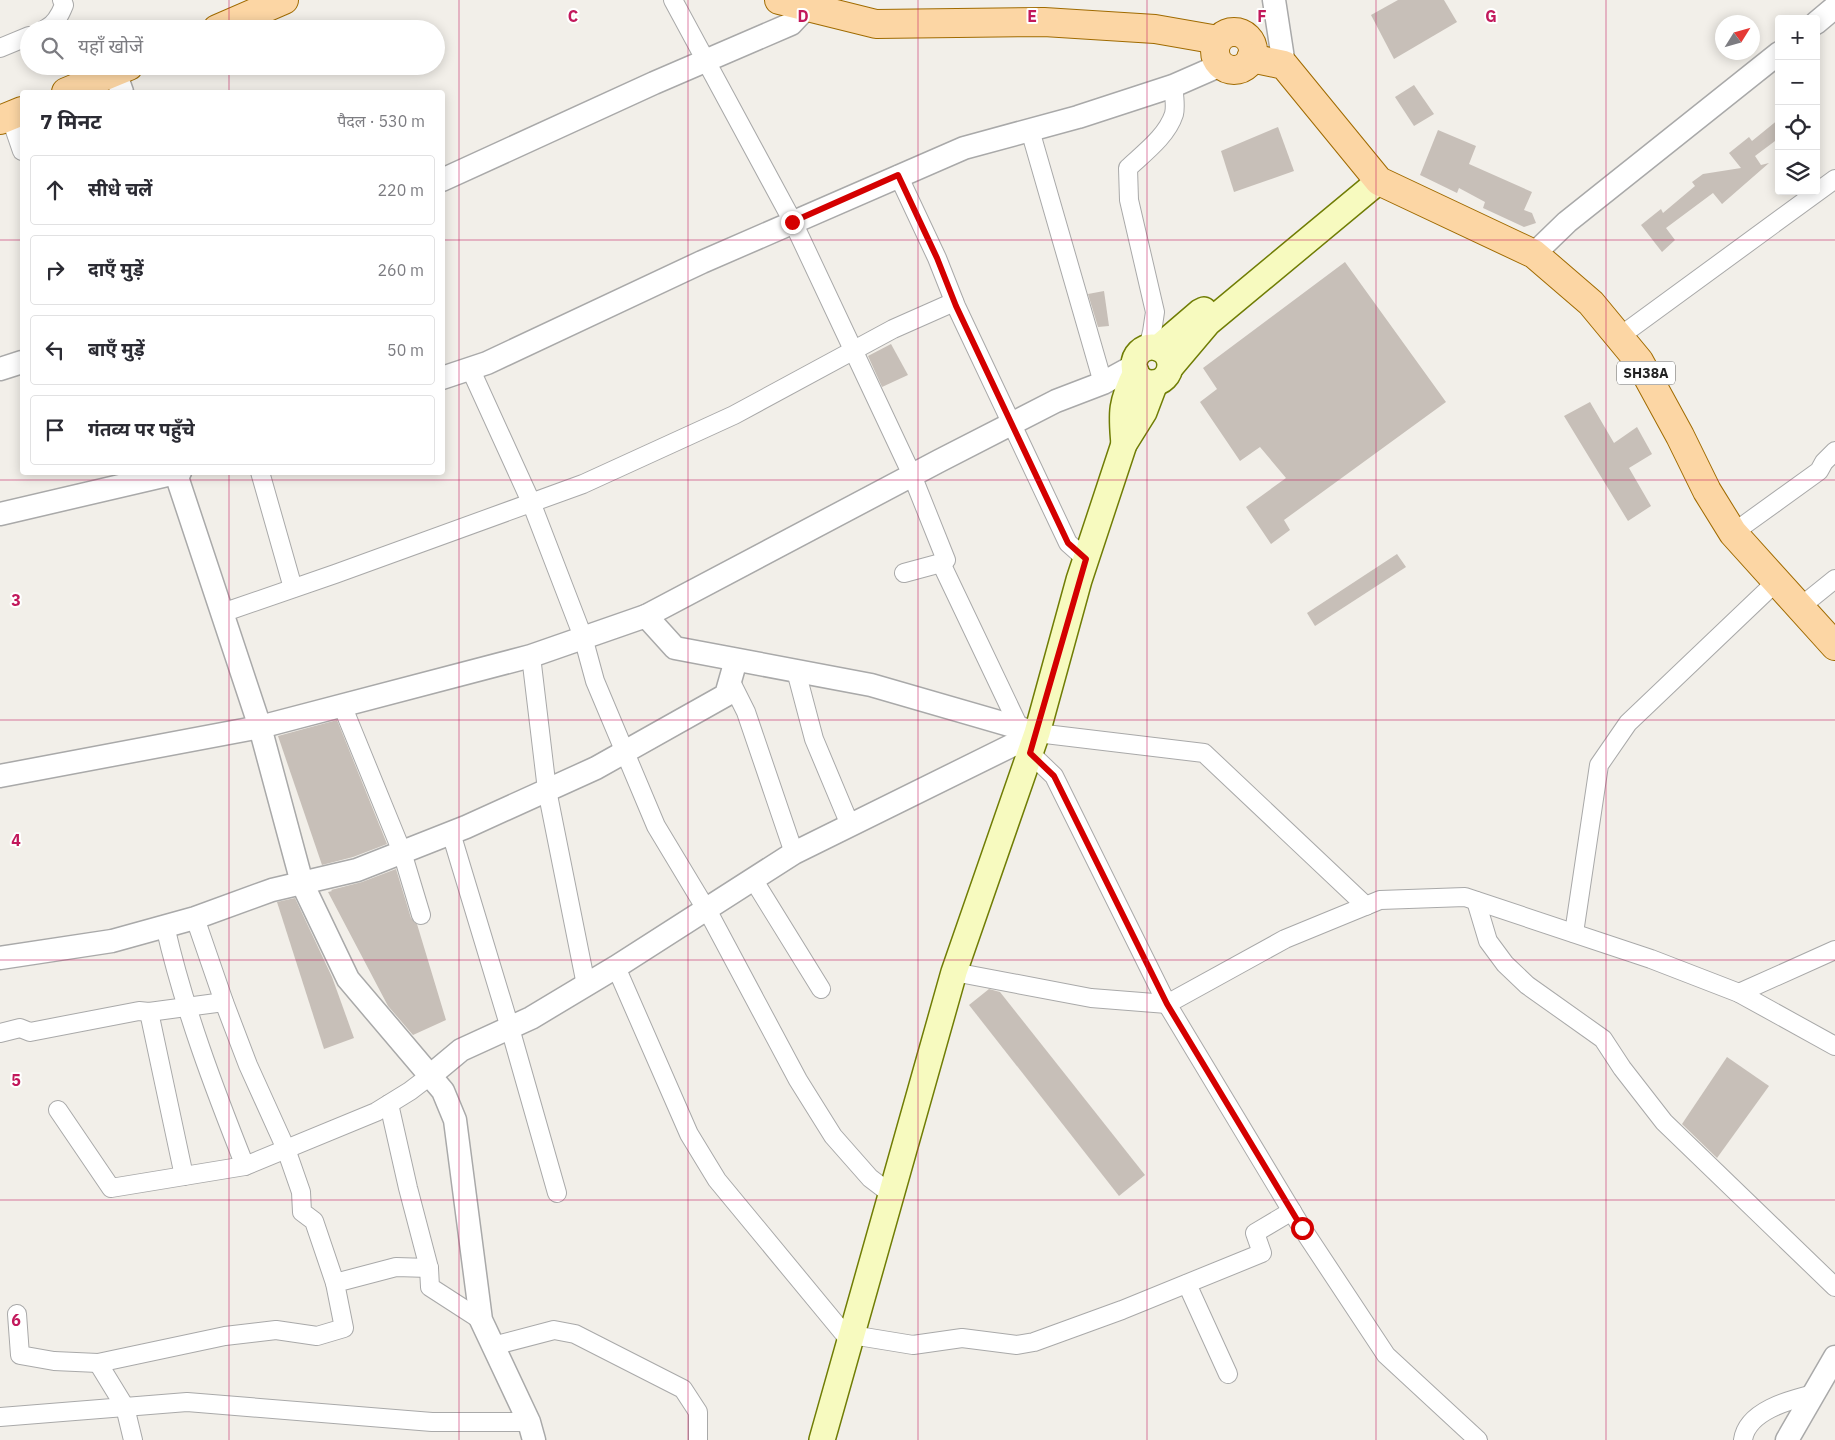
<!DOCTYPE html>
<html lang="hi">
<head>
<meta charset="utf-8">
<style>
	body { margin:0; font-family:"IBM Plex Sans","Noto Sans Devanagari",sans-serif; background:#f7f7f7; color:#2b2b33 }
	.controls { position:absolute; right:15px; top:15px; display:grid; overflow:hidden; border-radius:5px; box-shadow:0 2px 12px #0003 }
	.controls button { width:45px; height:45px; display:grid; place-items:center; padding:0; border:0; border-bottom:1px solid #e1e1e2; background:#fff; color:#2b2b33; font:25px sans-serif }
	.compass { position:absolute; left:1715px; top:15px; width:45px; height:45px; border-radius:50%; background:#fff; box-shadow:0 2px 12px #0003; rotate:53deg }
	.stop { position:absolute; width:15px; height:15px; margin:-11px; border:4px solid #d40000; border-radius:50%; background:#fff }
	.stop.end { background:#d40000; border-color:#fff; box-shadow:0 1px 5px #0008 }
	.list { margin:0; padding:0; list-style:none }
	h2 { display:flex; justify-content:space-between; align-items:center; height:65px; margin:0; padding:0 20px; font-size:21px }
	h2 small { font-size:16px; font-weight:400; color:#7c7c81 }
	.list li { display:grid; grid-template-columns:32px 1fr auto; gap:15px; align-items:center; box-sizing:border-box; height:70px; margin:0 10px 10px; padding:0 10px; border:1px solid #e1e1e2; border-radius:5px }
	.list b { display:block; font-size:19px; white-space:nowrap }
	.list em { font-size:16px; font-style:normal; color:#7c7c81 }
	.icon { flex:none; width:28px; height:28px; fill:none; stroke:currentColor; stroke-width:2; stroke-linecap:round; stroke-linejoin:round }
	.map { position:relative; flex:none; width:1835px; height:1440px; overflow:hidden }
	.search { position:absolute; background:#fff; box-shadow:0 2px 12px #0003; left:20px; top:20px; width:425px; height:55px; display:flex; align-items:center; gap:12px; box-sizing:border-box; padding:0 18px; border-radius:28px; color:#7c7c81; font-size:19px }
	.panel { position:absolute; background:#fff; box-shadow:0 2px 12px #0003; left:20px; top:90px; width:425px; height:385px; border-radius:5px }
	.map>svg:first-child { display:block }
	.building { fill:#c7bfb8 }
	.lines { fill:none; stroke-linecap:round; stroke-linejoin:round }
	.minor-casing { stroke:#a9a9a9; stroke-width:20 }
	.tertiary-casing { stroke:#a9a9a9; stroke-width:25 }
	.secondary-casing { stroke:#707d05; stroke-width:28 }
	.primary-casing { stroke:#a06b00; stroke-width:30 }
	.minor { stroke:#fff; stroke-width:18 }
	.tertiary { stroke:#fff; stroke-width:22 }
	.secondary { stroke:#f7fabf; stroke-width:25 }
	.primary { stroke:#fcd6a4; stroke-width:28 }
	.route { stroke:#d40000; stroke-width:6 }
	.grid { fill:none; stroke:#c2185b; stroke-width:1; stroke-opacity:0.55 }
	.labels { text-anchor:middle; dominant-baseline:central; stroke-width:4; stroke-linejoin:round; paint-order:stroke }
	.shield { fill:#fff; stroke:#646464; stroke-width:1 }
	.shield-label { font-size:14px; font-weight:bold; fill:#222 }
	.grid-label { font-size:16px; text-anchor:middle; font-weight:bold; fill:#c2185b; stroke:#fff; stroke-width:4; stroke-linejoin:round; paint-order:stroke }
</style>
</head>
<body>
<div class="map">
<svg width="1835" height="1440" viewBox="0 0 1835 1440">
	<rect width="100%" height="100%" fill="#f2efe9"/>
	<g class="building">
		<path d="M1398,0H1444L1457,22L1394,59L1371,15Z"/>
		<path d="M1414,85L1434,114L1414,126L1395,97Z"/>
		<path d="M1779,119V138L1755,156L1761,165L1769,163L1722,204L1713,193L1666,228L1675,240L1662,252L1641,225L1661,209L1663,213L1695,186L1692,182L1703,174L1741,168L1729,153L1749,137L1752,141Z"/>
		<path d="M1278,127L1294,171L1234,192L1221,151Z"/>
		<path d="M1438,130L1476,146L1469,164L1532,192L1524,210L1532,213L1536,223L1524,227L1483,208L1485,202L1459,188L1457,193L1420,175Z"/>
		<path d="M1345,262L1446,402L1284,520L1290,530L1271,544L1246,507L1286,478L1260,447L1240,461L1200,402L1217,389L1203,368Z"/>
		<path d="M1104,291L1109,326L1098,327L1088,294Z"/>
		<path d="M891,344L908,375L882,387L868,356Z"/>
		<path d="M1590,402L1614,443L1637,427L1652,454L1629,468L1651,506L1628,521L1564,416Z"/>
		<path d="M1397,554L1406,567L1315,626L1307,613Z"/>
		<path d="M337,720L387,844L353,857L322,865L278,736Z"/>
		<path d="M396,869L411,918L417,924L446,1020L413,1035L388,1006L328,892L332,891L331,890L362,882Z"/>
		<path d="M295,898L332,977L354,1038L324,1049L277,902Z"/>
		<path d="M989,989L1000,992L1145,1175L1119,1196L969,1005Z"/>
		<path d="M1727,1057L1769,1086L1717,1158L1682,1124Z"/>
	</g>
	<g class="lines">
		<defs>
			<g id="minor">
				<path d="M673,0L793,222L912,475L946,560"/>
				<path d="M45,29C55,25 60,15 64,5L62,0"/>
				<path d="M0,48L29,36"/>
				<path d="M10,116L22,151"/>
				<path d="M1030,130L1103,383"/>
				<path d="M898,175L937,258L956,306L1068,543L1086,559"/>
				<path d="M1619,337L1835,179"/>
				<path d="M1148,348L1152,332L1155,312L1129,200L1128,168C1144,153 1167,136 1174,114C1176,106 1174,94 1173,86"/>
				<path d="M470,368L531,502L583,637L595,681L656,826L712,919L798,1080L833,1136L870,1178L891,1194"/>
				<path d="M260,472L293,588"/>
				<path d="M1733,533L1819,471L1824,462L1835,451"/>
				<path d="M904,573L941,563L1020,729"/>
				<path d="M1799,608L1835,579"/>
				<path d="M222,613L335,574L583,484L734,415L893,329L954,302"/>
				<path d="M531,656L547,790L586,985"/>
				<path d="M796,671L814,739L850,825"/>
				<path d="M730,680L746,712L794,853"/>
				<path d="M342,705L402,852L421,915"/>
				<path d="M1037,733L1204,753L1366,906"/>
				<path d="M1030,753L1054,776L1167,1004L1302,1228L1386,1355L1478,1440"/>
				<path d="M451,833L510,1028L557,1193"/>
				<path d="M753,879L821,989"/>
				<path d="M1476,901L1488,941L1505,964L1527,985L1603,1039L1622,1068L1664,1122L1835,1287"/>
				<path d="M195,918L224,1002L248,1065L286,1149L301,1192L302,1212L314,1221L335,1283"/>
				<path d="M165,926C184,1009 214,1088 245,1166"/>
				<path d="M1574,933L1599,765L1628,723L1776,582"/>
				<path d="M616,967L689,1134L717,1180L850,1341"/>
				<path d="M954,972L1091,998L1167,1004L1285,939L1380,900L1465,897L1651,959L1739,993L1835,1046"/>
				<path d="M1739,993L1835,950"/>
				<path d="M149,1012L184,1176"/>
				<path d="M0,1033L20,1028L30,1032L139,1011L149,1012L224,1002"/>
				<path d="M389,1104L408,1188L429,1268L430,1287L481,1320"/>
				<path d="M58,1110L111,1188L245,1166L376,1112L410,1091L431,1075"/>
				<path d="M1187,1284L1228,1374"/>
				<path d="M17,1314L20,1355L54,1361L98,1363L225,1336L276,1330L317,1336L344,1328L335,1283L396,1267L429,1268"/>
				<path d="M852,1335L913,1345L962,1338L1017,1345L1034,1342L1122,1310L1262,1253L1255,1233L1292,1211"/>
				<path d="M493,1346L554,1330L575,1334L683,1389L698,1412V1440"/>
				<path d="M98,1363L125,1407L133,1440"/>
				<path d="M0,1417L187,1402L432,1422H529"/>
				<path d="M1743,1440C1747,1411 1789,1400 1814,1394"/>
			</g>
			<g id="tertiary">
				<path d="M1274,0L1284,65"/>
				<path d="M1816,23L1835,7"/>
				<path d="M115,72L122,92"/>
				<path d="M442,180L654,83L791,24L806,8"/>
				<path d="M1534,254L1567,222L1779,53"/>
				<path d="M0,369L22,362"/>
				<path d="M442,378L487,363L702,262L964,148L1078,117L1173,86L1221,65"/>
				<path d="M176,474L260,727L302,883L348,979L443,1091L455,1120L481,1320L529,1422L534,1440"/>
				<path d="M0,514L180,472"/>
				<path d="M646,616L939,461L1056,401L1103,383L1134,366"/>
				<path d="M0,776L260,727L531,656L646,616L675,648L871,685L1037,733"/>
				<path d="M0,958L112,941L195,918L272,890L357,870L466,827L596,768L726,695L736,660"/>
				<path d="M431,1075L461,1050L531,1018L616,967L794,853L1037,733"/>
				<path d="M1787,1440L1835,1357"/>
			</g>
			<g id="secondary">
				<circle cx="1152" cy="365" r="18"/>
				<path d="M1158,348L1200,312L1204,310"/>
				<path d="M1170,368L1208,323L1379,181"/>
				<path d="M1124,444C1121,412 1121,402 1136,372"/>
				<path d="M822,1440L954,972L1037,733L1079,580L1124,444L1144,412L1155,383"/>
			</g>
			<g id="primary">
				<path d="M779,0L876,24L1044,22L1155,29L1218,40"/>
				<path d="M217,29L284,0"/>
				<circle cx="1234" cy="51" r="19"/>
				<path d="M1251,58L1284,65L1379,181L1534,254L1591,303L1639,361L1680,436L1707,491L1733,533L1835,646"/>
				<path d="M66,92L129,66"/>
				<path d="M0,120L22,111"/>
			</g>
		</defs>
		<use href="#minor" class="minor-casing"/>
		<use href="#tertiary" class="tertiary-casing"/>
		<use href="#secondary" class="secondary-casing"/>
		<use href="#primary" class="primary-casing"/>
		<use href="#minor" class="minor"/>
		<use href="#tertiary" class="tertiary"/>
		<use href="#secondary" class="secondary"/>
		<use href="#primary" class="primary"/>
	</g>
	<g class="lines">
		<path class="route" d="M792,222L898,175L937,258L956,306L1068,543L1086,559L1030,753L1054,776L1167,1004L1302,1228"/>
	</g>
	<path class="grid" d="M229,0V29M459,0V1440M688,0V1440M918,0V1440M1147,0V1440M1376,0V1440M1606,0V1440M229,66V92M0,240H22M442,240H1835M229,472V1440M0,480H1835M0,720H1835M0,960H1835M0,1200H1835"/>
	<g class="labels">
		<rect class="shield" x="1617" y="361.5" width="58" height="23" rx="4"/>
		<g class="shield-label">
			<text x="1646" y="373">SH38A</text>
		</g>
	</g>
	<g class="grid-label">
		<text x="573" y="22">C</text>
		<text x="803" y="22">D</text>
		<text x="1032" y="22">E</text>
		<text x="1262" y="22">F</text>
		<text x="1491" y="22">G</text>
		<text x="16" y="606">3</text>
		<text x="16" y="846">4</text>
		<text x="16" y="1086">5</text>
		<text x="16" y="1326">6</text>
	</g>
</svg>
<div class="controls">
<button>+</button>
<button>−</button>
<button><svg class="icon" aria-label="locate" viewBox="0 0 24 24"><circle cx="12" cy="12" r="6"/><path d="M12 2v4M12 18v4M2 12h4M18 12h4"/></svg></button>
<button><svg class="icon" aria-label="layers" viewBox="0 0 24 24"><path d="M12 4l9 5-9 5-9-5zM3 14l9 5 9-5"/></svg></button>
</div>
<svg class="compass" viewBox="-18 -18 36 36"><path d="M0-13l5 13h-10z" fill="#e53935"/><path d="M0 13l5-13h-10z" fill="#7c7c81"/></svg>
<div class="stop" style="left:1302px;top:1228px"></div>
<div class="stop end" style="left:792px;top:222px"></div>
<div class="search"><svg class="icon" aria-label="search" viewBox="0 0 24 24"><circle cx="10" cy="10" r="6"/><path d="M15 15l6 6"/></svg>यहाँ खोजें</div>
<section class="panel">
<h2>7 मिनट<small>पैदल · 530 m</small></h2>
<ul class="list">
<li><svg class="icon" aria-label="ahead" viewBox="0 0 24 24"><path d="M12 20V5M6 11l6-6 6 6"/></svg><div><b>सीधे चलें</b></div><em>220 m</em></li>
<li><svg class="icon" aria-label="right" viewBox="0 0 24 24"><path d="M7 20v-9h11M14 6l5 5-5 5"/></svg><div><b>दाएँ मुड़ें</b></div><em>260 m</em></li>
<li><svg class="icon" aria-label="left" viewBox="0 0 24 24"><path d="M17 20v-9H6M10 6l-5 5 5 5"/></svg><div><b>बाएँ मुड़ें</b></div><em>50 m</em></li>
<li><svg class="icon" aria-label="arrive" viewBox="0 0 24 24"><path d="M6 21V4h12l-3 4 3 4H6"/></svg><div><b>गंतव्य पर पहुँचे</b></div></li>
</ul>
</section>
</div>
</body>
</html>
